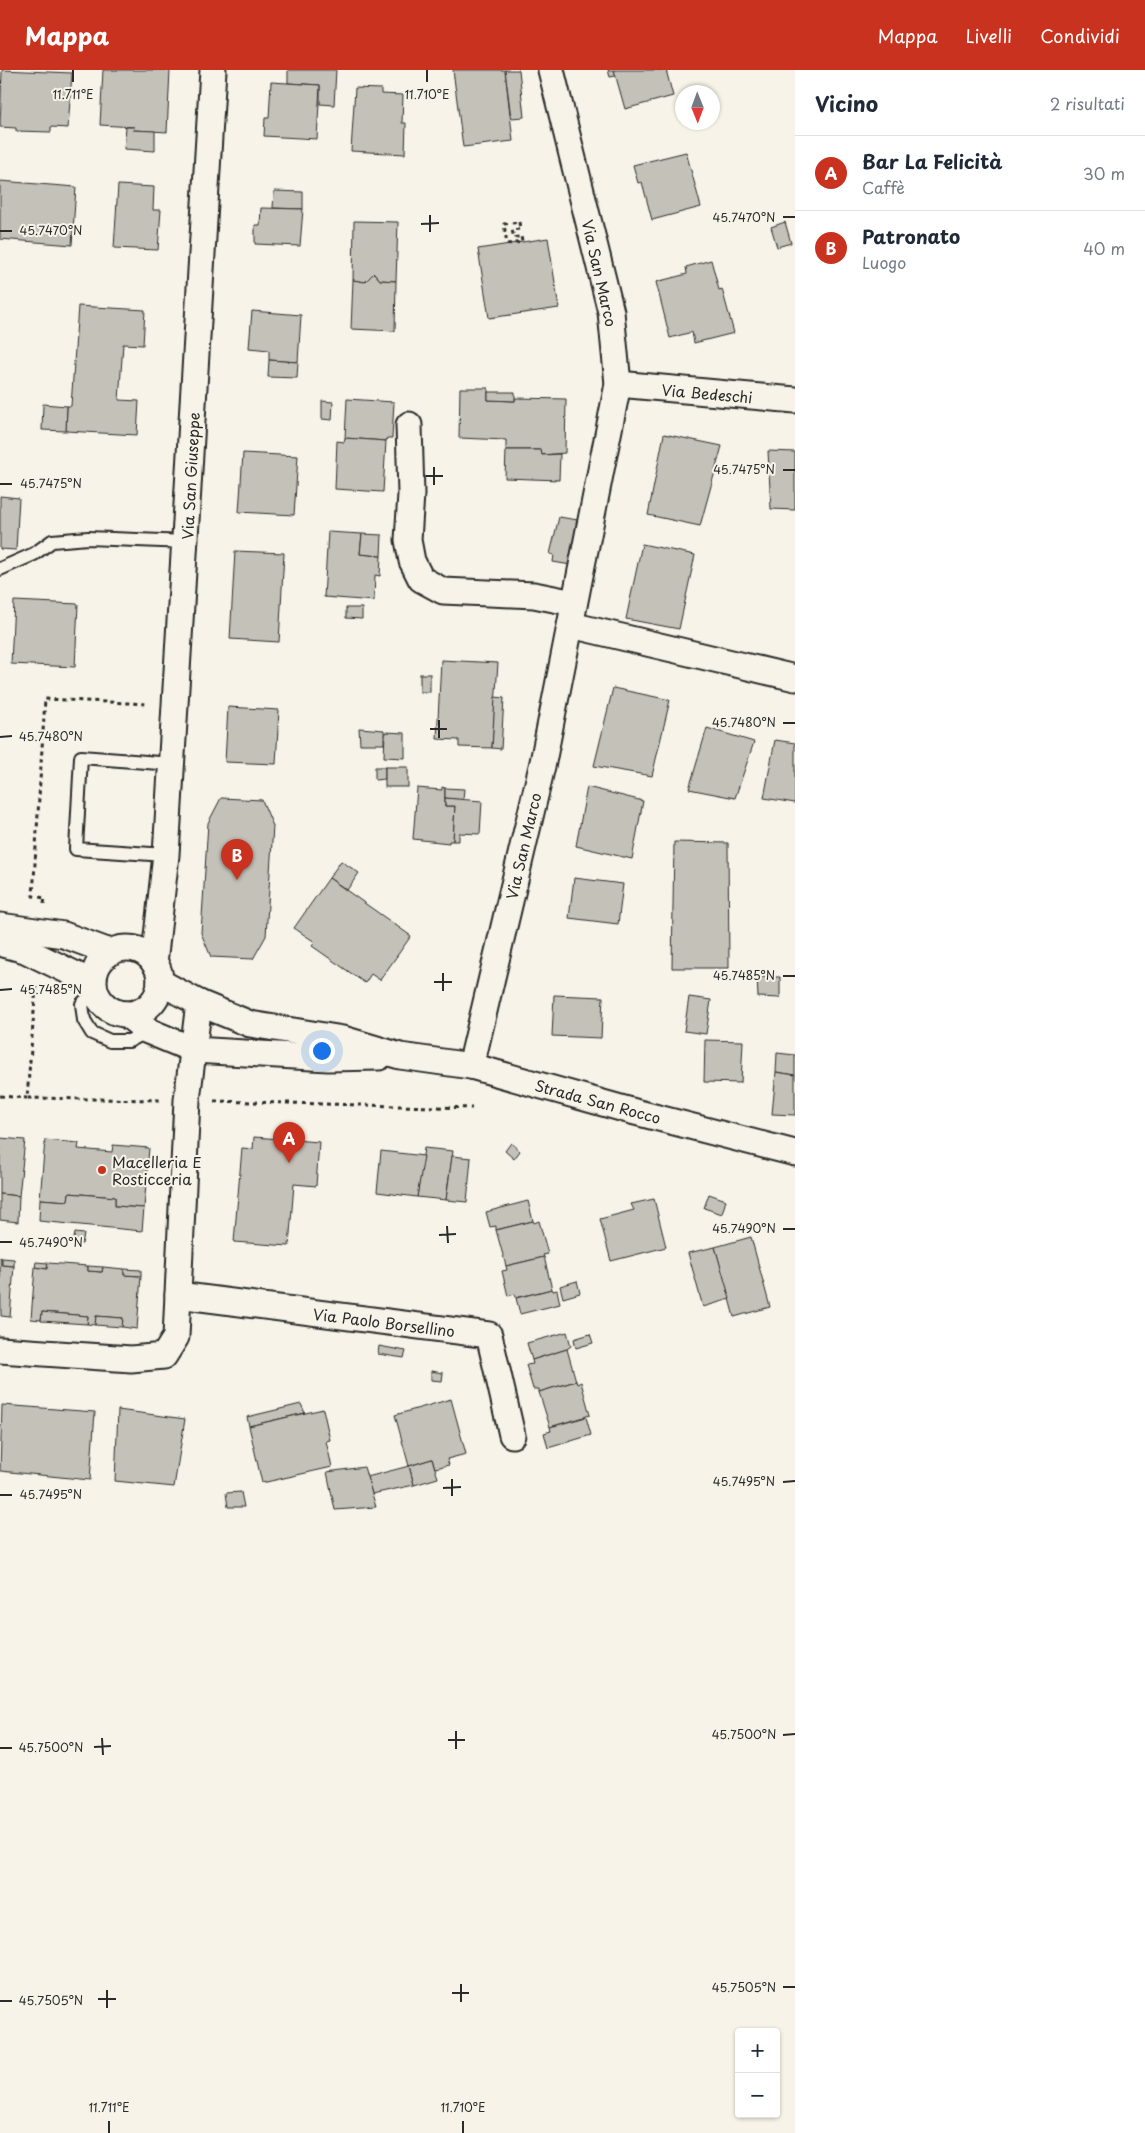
<!DOCTYPE html>
<html lang="it">
<head>
<meta charset="utf-8">
<style>
	body { margin:0; font-family:"Playpen Sans",sans-serif; background:#f2f2f3; color:#1f2937 }
	.controls { position:absolute; right:15px; bottom:15px; display:grid; overflow:hidden; border-radius:5px; box-shadow:0 1px 4px #0004 }
	.controls button { width:45px; height:45px; display:grid; place-items:center; padding:0; border:0; border-bottom:1px solid #e0e1e3; background:#fff; color:#1f2937; font:25px sans-serif }
	.compass { position:absolute; left:675px; top:15px; width:45px; height:45px; border-radius:50%; background:#fff; box-shadow:0 1px 4px #0004; rotate:179deg }
	.you { position:absolute; left:321px; top:980px; width:18px; height:18px; margin:-12px; border:4px solid #fff; border-radius:50%; background:#1a73e8; box-shadow:0 0 0 8px #1a73e833 }
	.badge { display:grid; place-items:center; width:32px; height:32px; border-radius:50%; background:#c8321e; color:#fff; font-size:16px; font-weight:700 }
	.pin { position:absolute; translate:-50% -41px; filter:drop-shadow(0 1px 2px #0008) }
	.pin::after { content:''; position:absolute; top:26px; width:18px; height:15px; background:inherit; clip-path:polygon(0 0,100% 0,50% 100%) }
	.list { margin:0; padding:0; list-style:none }
	h2 { display:flex; justify-content:space-between; align-items:center; height:65px; margin:0; padding:0 20px; font-size:21px }
	h2 small { font-size:16px; font-weight:400; color:#747a83 }
	.list li { display:grid; grid-template-columns:32px 1fr auto; gap:15px; align-items:center; box-sizing:border-box; height:75px; padding:0 20px; border-top:1px solid #e0e1e3 }
	.list b { display:block; font-size:19px; white-space:nowrap }
	.list p { margin:0; font-size:16px; white-space:nowrap; color:#747a83 }
	.list em { font-size:16px; font-style:normal; color:#747a83 }
	.map { position:relative; flex:none; width:795px; height:2063px; overflow:hidden }
	header { display:flex; align-items:center; gap:30px; box-sizing:border-box; height:70px; padding:0 25px; background:#c8321e; color:#fff }
	header strong { font-size:24px }
	nav { display:flex; gap:28px; margin-inline-start:auto; font-size:18px }
	main { display:flex }
	aside { flex:1; background:#fff }
	.map>svg:first-child { display:block }
	.building { fill:#c4c1b9; stroke:#2b2b2b }
	.lines { fill:none; stroke-linecap:round; stroke-linejoin:round }
	.lane-casing { stroke:#2b2b2b; stroke-width:16 }
	.street-casing { stroke:#2b2b2b; stroke-width:29 }
	.path { stroke:#2b2b2b; stroke-width:3; stroke-dasharray:4 4; stroke-linecap:butt }
	.lane { stroke:#f7f3e8; stroke-width:12 }
	.street { stroke:#f7f3e8; stroke-width:25 }
	.ticks { fill:none; stroke:#2b2b2b; stroke-width:2 }
	.poi-dot { fill:#c8321e; stroke:#f7f3e8; stroke-width:2 }
	.labels { text-anchor:middle; dominant-baseline:central; stroke-width:4; stroke-linejoin:round; paint-order:stroke }
	.street-label { font-size:15px; fill:#2b2b2b; stroke:#f7f3e8 }
	.poi-label { font-size:15px; fill:#2b2b2b; stroke:#f7f3e8; text-anchor:start }
	.ticks-label { font-size:12px; text-anchor:middle; fill:#2b2b2b; stroke:#f7f3e8; stroke-width:4; stroke-linejoin:round; paint-order:stroke }
</style>
</head>
<body>
<header>
<strong>Mappa</strong>
<nav><a>Mappa</a><a>Livelli</a><a>Condividi</a></nav>
</header>
<main>
<div class="map">
<svg width="795" height="2063" viewBox="0 0 795 2063">
	<rect width="100%" height="100%" fill="#f7f3e8"/>
	<filter id="ink" filterUnits="userSpaceOnUse"><feTurbulence type="fractalNoise" baseFrequency=".02" numOctaves="2"/><feDisplacementMap in="SourceGraphic" scale="10" xChannelSelector="R" yChannelSelector="G"/><feConvolveMatrix kernelMatrix="1 2 1 2 8 2 1 2 1" color-interpolation-filters="sRGB"/></filter>
	<g filter="url(#ink)">
		<g class="building">
			<path d="M2,0L72,3L68,58L51,57V62L16,61V58L0,57Z"/>
			<path d="M103,0H170L167,62L133,60L134,57L100,55Z"/>
			<path d="M288,0H336L334,35L320,34V15L288,13Z"/>
			<path d="M453,0H505L513,71L463,77Z"/>
			<path d="M505,0H519L524,47L511,48Z"/>
			<path d="M608,0H614L616,6L610,7Z"/>
			<path d="M614,0H666L673,26L625,39Z"/>
			<path d="M271,12L320,15L317,69L264,66L265,48H269Z"/>
			<path d="M355,18L381,19V24L403,25L402,53H406L405,84L351,81Z"/>
			<path d="M126,57H134L133,60L155,61V81L124,79Z"/>
			<path d="M686,82L701,137L652,150L642,112L638,113L633,95Z"/>
			<path d="M0,111L76,117L72,175L0,169Z"/>
			<path d="M118,115L154,117L153,140H161L158,180L114,178Z"/>
			<path d="M274,121L303,122V139L273,138Z"/>
			<path d="M261,138L303,139L300,176L255,174V155H260Z"/>
			<path d="M354,151L398,152L396,211L380,210L374,203L365,212L353,210Z"/>
			<path d="M785,152L791,173L777,177L771,157Z"/>
			<path d="M548,168L559,238L489,248L478,179Z"/>
			<path d="M711,190L719,220L722,219L734,263L694,273L692,262L670,268L656,212L687,204L686,197Z"/>
			<path d="M374,203L380,210L396,211L395,261L351,259L353,210L365,212Z"/>
			<path d="M78,236L145,240L143,275L123,274L119,330L139,331L137,365L66,361L67,336H71Z"/>
			<path d="M252,241L301,245L298,292L269,290V280L249,278Z"/>
			<path d="M269,290L298,292L297,308L268,307Z"/>
			<path d="M460,318H488V330L515,331V328L566,329L565,383L542,385L541,380H506V370L459,368Z"/>
			<path d="M488,322H515V331L488,330Z"/>
			<path d="M347,329L394,332L392,368H387L386,371L345,368Z"/>
			<path d="M322,331L333,332L332,350L322,349Z"/>
			<path d="M43,334L67,336L66,361L42,360Z"/>
			<path d="M664,364L722,376L700,456L648,445Z"/>
			<path d="M345,368L386,371L383,422L335,419L337,371L344,372Z"/>
			<path d="M506,380H541L542,385L560,384L559,410L505,408Z"/>
			<path d="M768,381L795,382V440L771,439Z"/>
			<path d="M243,383L298,386L294,445L239,442Z"/>
			<path d="M0,426L19,428L16,480L0,479Z"/>
			<path d="M559,447L578,450L571,495L553,492L554,485L550,484Z"/>
			<path d="M328,462L362,464L360,484L381,486L380,506L375,505L374,531L324,527Z"/>
			<path d="M362,464L382,465L381,486L360,484Z"/>
			<path d="M642,474L695,485L679,559L626,549Z"/>
			<path d="M235,481L284,483L279,572L230,569Z"/>
			<path d="M14,531L78,534L75,597L11,594Z"/>
			<path d="M346,538H362V549L346,548Z"/>
			<path d="M441,590L498,593L492,678L459,677V670L437,669Z"/>
			<rect x="420" y="604" width="10" height="18"/>
			<path d="M613,618L670,630L652,706L594,696Z"/>
			<path d="M495,627L504,628L501,679L492,678Z"/>
			<path d="M228,637L279,640L276,694L225,692Z"/>
			<path d="M359,658L384,660V674H360Z"/>
			<path d="M707,658L754,672L735,728L689,719Z"/>
			<path d="M385,662L405,663V688L384,687Z"/>
			<path d="M775,670L795,673V733L764,728Z"/>
			<path d="M375,697H385V709L375,710Z"/>
			<rect x="385" y="697" width="23" height="20"/>
			<path d="M442,717L445,718V736H455L453,771H449V773L413,769L417,718L442,720Z"/>
			<path d="M587,717L643,731L632,789L576,776Z"/>
			<path d="M445,718L464,719L463,730L445,728Z"/>
			<path d="M221,728L262,730L273,756L266,866L253,889L211,887L201,863L208,753Z"/>
			<path d="M445,728L482,731L480,764L459,763V771H453L455,736H445Z"/>
			<path d="M674,772L728,773L729,898H672Z"/>
			<path d="M341,791L359,803L347,820L329,808Z"/>
			<path d="M329,808L411,866L380,910L371,904L365,913L312,876L315,872L294,858Z"/>
			<path d="M574,808L623,814L618,854L569,848Z"/>
			<path d="M757,907H780V928L758,927Z"/>
			<path d="M554,925L603,927L601,968L552,966Z"/>
			<path d="M689,927L711,930L706,964L684,961Z"/>
			<path d="M705,970L743,971L741,1013L704,1012Z"/>
			<path d="M777,983L795,985V1005L776,1002Z"/>
			<path d="M776,1002L795,1005V1045L772,1044Z"/>
			<path d="M254,1067L319,1072L316,1116L294,1114L289,1176L234,1172L242,1078L253,1079Z"/>
			<path d="M0,1068L25,1070L19,1126L0,1124Z"/>
			<path d="M45,1070L79,1073L78,1079L112,1082L113,1075L149,1078L144,1138L115,1136V1127L69,1123L68,1131L40,1129Z"/>
			<path d="M511,1073L520,1081L514,1089L505,1081Z"/>
			<path d="M424,1078L453,1081L446,1130L417,1127Z"/>
			<path d="M381,1081L424,1086L417,1127L377,1122Z"/>
			<path d="M452,1086L471,1088L467,1132L446,1130Z"/>
			<path d="M69,1123L115,1127V1136L144,1138L142,1161L39,1151L40,1129L68,1131Z"/>
			<path d="M0,1124L19,1126L18,1152L0,1150Z"/>
			<path d="M709,1124L726,1130L722,1144L704,1138Z"/>
			<path d="M654,1129L666,1177L611,1191L600,1149L634,1140L631,1134Z"/>
			<path d="M528,1131L533,1151L496,1160V1156L490,1157L486,1142Z"/>
			<path d="M533,1151L534,1153L539,1151L548,1184L543,1185L544,1187L506,1196L496,1160Z"/>
			<path d="M75,1163L84,1164L82,1174L73,1173Z"/>
			<path d="M751,1167L770,1237L734,1247L715,1177Z"/>
			<path d="M715,1177L730,1229L703,1237L688,1183Z"/>
			<path d="M0,1187L2,1188V1195L14,1196L10,1247L1,1246Z"/>
			<path d="M544,1187L552,1219L516,1228L515,1224L508,1226L502,1201L507,1200L506,1196Z"/>
			<path d="M2,1188L14,1189V1196L2,1195Z"/>
			<path d="M36,1192L48,1193L47,1199L35,1197Z"/>
			<path d="M48,1193L88,1196V1201L102,1202L103,1197L124,1199V1205L141,1206L137,1259L122,1257L123,1248L96,1246L95,1255L87,1254L88,1246L42,1242L41,1250L31,1249L35,1197L47,1199Z"/>
			<path d="M88,1196L103,1197L102,1202L88,1201Z"/>
			<path d="M124,1199L141,1200V1206L124,1205Z"/>
			<path d="M577,1211L580,1223L563,1228L560,1216Z"/>
			<path d="M552,1219L553,1221L557,1220L560,1234L520,1244L516,1228Z"/>
			<path d="M42,1242L88,1246L87,1254L41,1251Z"/>
			<path d="M96,1246L123,1248L122,1257L95,1255Z"/>
			<path d="M567,1262L571,1276L567,1279L532,1290L527,1273Z"/>
			<path d="M590,1264L593,1273L576,1278L574,1269Z"/>
			<path d="M379,1276L406,1281L404,1288L378,1284Z"/>
			<path d="M567,1279L576,1311L539,1322V1319H533L526,1295L533,1294L532,1290Z"/>
			<path d="M431,1301L443,1303L442,1311L431,1310Z"/>
			<path d="M576,1311L577,1314L581,1312L590,1345L550,1357L539,1322Z"/>
			<path d="M451,1329L466,1384L447,1389L449,1395L435,1398L432,1389L409,1396L395,1345Z"/>
			<path d="M301,1334L305,1343L249,1356L247,1347Z"/>
			<path d="M2,1335L95,1342L90,1410L0,1401Z"/>
			<path d="M323,1339L330,1370L326,1371L332,1397L262,1413L249,1356Z"/>
			<path d="M118,1340L185,1349L174,1417L115,1411Z"/>
			<path d="M586,1347L591,1365L548,1378L544,1363L551,1361L550,1357Z"/>
			<path d="M432,1389L438,1408L414,1415L409,1396Z"/>
			<path d="M409,1396L414,1415L372,1424L367,1407Z"/>
			<path d="M364,1397L376,1437L335,1440L327,1402Z"/>
			<path d="M241,1422L244,1437H228L226,1423Z"/>
		</g>
		<g class="lines">
			<defs>
				<g id="lane">
					<path d="M0,499L34,484L52,471L88,468L186,472"/>
					<path d="M166,785L76,779L81,687L172,694"/>
					<path d="M95,921L82,934L84,950L92,963L110,971H129L148,961"/>
				</g>
				<g id="street">
					<path d="M618,314L795,330"/>
					<path d="M409,355L411,424L408,470L412,491L421,509L443,521L534,525L574,533"/>
					<path d="M571,555L795,608"/>
					<path d="M0,856L64,865L110,882"/>
					<path d="M0,873L25,880L93,913"/>
					<circle cx="127" cy="911" r="33"/>
					<path d="M154,893L166,785L213,0"/>
					<path d="M160,912L199,933L250,954L343,969L400,986L471,996L635,1042L795,1083"/>
					<path d="M126,944L148,961L194,980L328,988L379,987"/>
					<path d="M471,996L543,692L618,314L611,242L551,0"/>
					<path d="M178,1225L489,1265L512,1365"/>
					<path d="M0,1280L131,1289L164,1286L176,1267L187,1030L199,933"/>
				</g>
			</defs>
			<use href="#lane" class="lane-casing"/>
			<use href="#street" class="street-casing"/>
			<g class="path">
				<path d="M519,152L520,159L512,160L514,168L521,166L522,172L507,174L504,154Z"/>
				<path d="M44,834L45,828L33,826L45,629L148,634"/>
				<path d="M36,917L27,1028L160,1030"/>
				<path d="M0,1026L27,1028"/>
				<path d="M214,1031L472,1038"/>
			</g>
			<use href="#lane" class="lane"/>
			<use href="#street" class="street"/>
		</g>
	</g>
	<path class="ticks" d="M73,0V12M427,0V12M430,145V162M783,147H795M421,154L439,153M0,161H12M434,397V415M783,400H795M426,406H443M0,414H12M439,650V668M783,653H795M430,659H447M0,667L12,666M443,903V921M783,906H795M434,912H452M0,920L12,919M447,1156L448,1173M783,1159H795M439,1165L456,1164M0,1172H12M452,1409V1426M783,1412L795,1411M443,1418L461,1417M0,1425H12M456,1661V1679M783,1665L795,1664M102,1668L103,1685M448,1670H465M94,1677L111,1676M0,1678H12M461,1914V1932M783,1917H795M107,1920V1938M452,1923H469M98,1929H116M0,1931H12M109,2051V2063M463,2051V2063"/>
	<circle class="poi-dot" cx="102" cy="1100" r="5"/>
	<g class="labels">
		<g class="street-label">
			<text transform="translate(600 203) rotate(77)">Via San Marco</text>
			<text transform="translate(707 323) rotate(5)">Via Bedeschi</text>
			<text transform="translate(190 406) rotate(-87)">Via San Giuseppe</text>
			<text transform="translate(523 776) rotate(-77)">Via San Marco</text>
			<text transform="translate(598 1031) rotate(15)">Strada San Rocco</text>
			<text transform="translate(384 1252) rotate(7)">Via Paolo Borsellino</text>
		</g>
		<g class="poi-label">
			<text x="112" y="1091">Macelleria E<tspan x="112" dy="17">Rosticceria</tspan></text>
		</g>
	</g>
	<g class="ticks-label">
		<text x="73" y="29">11.711°E</text>
		<text x="427" y="29">11.710°E</text>
		<text x="744" y="152">45.7470°N</text>
		<text x="51" y="165">45.7470°N</text>
		<text x="744" y="404">45.7475°N</text>
		<text x="51" y="418">45.7475°N</text>
		<text x="744" y="657">45.7480°N</text>
		<text x="51" y="671">45.7480°N</text>
		<text x="744" y="910">45.7485°N</text>
		<text x="51" y="924">45.7485°N</text>
		<text x="744" y="1163">45.7490°N</text>
		<text x="51" y="1177">45.7490°N</text>
		<text x="744" y="1416">45.7495°N</text>
		<text x="51" y="1429">45.7495°N</text>
		<text x="744" y="1669">45.7500°N</text>
		<text x="51" y="1682">45.7500°N</text>
		<text x="744" y="1922">45.7505°N</text>
		<text x="51" y="1935">45.7505°N</text>
		<text x="109" y="2042">11.711°E</text>
		<text x="463" y="2042">11.710°E</text>
	</g>
</svg>
<div class="controls">
<button>+</button>
<button>−</button>
</div>
<svg class="compass" viewBox="-18 -18 36 36"><path d="M0-13l5 13h-10z" fill="#e53935"/><path d="M0 13l5-13h-10z" fill="#747a83"/></svg>
<div class="you"></div>
<div class="pin badge" style="left:289px;top:1093px">A</div>
<div class="pin badge" style="left:237px;top:810px">B</div>
</div>
<aside>
<h2>Vicino<small>2 risultati</small></h2>
<ul class="list">
<li><span class="badge">A</span><div><b>Bar La Felicità</b><p>Caffè</p></div><em>30 m</em></li>
<li><span class="badge">B</span><div><b>Patronato</b><p>Luogo</p></div><em>40 m</em></li>
</ul>
</aside>
</main>
</body>
</html>
